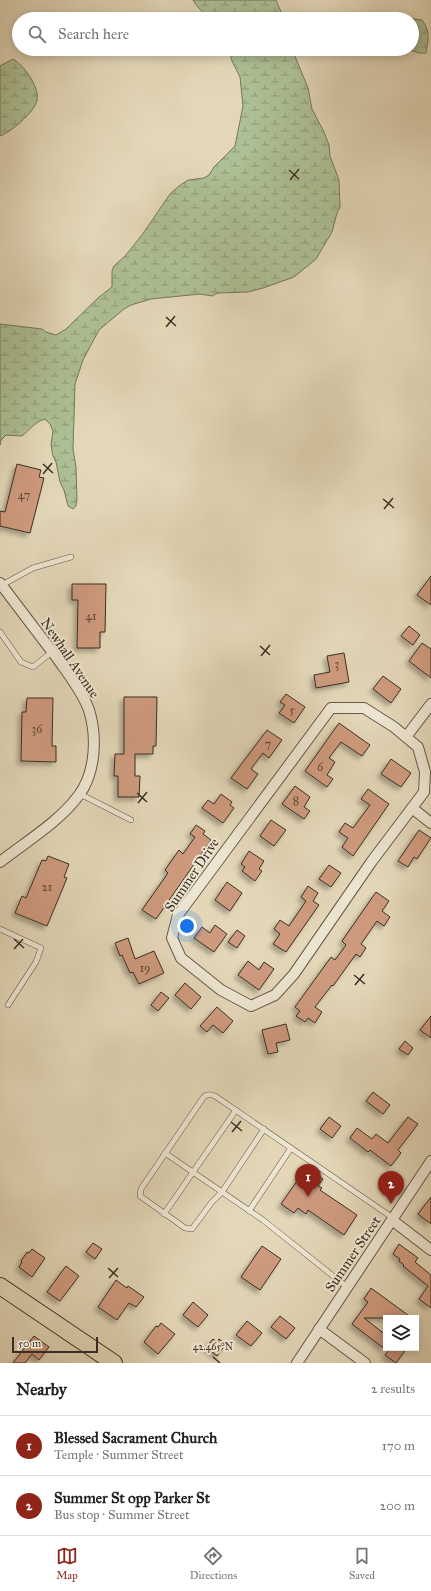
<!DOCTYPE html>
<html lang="en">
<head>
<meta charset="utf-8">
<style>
	body { margin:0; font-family:"IM FELL Great Primer",serif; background:#f6f6f6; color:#222 }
	.controls { position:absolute; right:12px; bottom:12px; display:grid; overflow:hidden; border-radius:0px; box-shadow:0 2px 10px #0003 }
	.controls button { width:36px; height:36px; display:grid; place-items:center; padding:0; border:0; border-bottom:1px solid #e0e0e0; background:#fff; color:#222; font:20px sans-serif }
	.scale { position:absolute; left:12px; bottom:10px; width:86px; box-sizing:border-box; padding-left:4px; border:2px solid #3b2f24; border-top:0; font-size:11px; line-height:14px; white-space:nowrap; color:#3b2f24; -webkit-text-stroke:3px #ede5d1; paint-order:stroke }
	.you { position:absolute; left:187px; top:926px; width:14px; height:14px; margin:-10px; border:3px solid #fff; border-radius:50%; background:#1a73e8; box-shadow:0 0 0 6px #1a73e833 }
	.badge { display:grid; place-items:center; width:26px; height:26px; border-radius:50%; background:#8f2418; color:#fff; font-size:13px; font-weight:700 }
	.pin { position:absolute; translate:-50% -33px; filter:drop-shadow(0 1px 2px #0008) }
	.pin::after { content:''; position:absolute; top:21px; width:14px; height:12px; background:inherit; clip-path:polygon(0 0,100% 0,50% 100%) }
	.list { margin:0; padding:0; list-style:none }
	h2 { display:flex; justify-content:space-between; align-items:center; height:52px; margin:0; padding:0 16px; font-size:17px }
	h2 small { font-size:13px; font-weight:400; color:#767676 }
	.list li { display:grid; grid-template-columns:26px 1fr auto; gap:12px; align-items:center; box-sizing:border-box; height:60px; padding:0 16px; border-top:1px solid #e0e0e0 }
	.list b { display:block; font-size:15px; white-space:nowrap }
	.list p { margin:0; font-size:13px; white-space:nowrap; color:#767676 }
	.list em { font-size:13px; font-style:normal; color:#767676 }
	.icon { flex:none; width:22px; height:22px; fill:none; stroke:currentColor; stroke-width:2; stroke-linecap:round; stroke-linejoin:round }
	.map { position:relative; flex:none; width:431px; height:1363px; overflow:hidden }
	.search { position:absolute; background:#fff; box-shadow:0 2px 10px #0003; left:12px; right:12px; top:12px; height:44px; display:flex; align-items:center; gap:10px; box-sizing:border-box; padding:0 14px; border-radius:22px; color:#767676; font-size:15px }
	.sheet { height:172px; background:#fff }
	nav { display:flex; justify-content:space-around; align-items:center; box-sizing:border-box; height:56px; border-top:1px solid #e0e0e0; background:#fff; font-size:11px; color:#767676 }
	nav a { display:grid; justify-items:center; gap:2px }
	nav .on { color:#8f2418 }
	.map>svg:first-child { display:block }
	.wetland { fill:url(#wetland-marsh); stroke:#74775c }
	.building { fill:#ce9a7d; stroke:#3b2f24; filter:url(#shadow) }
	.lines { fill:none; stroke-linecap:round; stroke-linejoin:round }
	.lane-casing { stroke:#655949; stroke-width:6 }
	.street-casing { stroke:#655949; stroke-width:12 }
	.primary-casing { stroke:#3b2f24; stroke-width:18 }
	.lane { stroke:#ede5d1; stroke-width:5 }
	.street { stroke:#ede5d1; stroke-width:10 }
	.primary { stroke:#e3d7b8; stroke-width:16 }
	.ticks { fill:none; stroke:#3b2f24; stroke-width:1.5 }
	.labels { text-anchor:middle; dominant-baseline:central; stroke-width:4; stroke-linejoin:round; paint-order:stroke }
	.number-label { font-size:12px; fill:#604a3a }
	.street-label { font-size:14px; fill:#3b2f24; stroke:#ede5d1 }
	.ticks-label { font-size:10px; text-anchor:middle; fill:#3b2f24; stroke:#ede5d1; stroke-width:4; stroke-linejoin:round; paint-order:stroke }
</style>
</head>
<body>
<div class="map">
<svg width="431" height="1363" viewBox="0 0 431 1363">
	<defs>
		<pattern id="wetland-marsh" width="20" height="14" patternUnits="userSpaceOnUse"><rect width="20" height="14" fill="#adbf94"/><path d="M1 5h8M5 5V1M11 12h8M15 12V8" fill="none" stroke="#8e9c79"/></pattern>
		<filter id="shadow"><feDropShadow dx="-3.5" dy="3.5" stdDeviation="2" flood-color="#0004"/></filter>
	</defs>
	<rect width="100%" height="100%" fill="#e3d7b8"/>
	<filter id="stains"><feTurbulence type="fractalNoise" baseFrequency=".005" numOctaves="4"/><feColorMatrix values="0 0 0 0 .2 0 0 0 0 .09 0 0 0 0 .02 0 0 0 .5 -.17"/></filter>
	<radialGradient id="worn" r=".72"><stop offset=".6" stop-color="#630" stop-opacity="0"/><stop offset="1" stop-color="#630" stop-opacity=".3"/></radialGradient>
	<g class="wetland">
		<path d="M193,0H276L284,19H209C204,12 197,8 193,0Z"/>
		<path d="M399,17L422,20C431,32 428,40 426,53H419L407,49H412V19H392Z"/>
		<path d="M229,49H292L308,88L312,109L324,132L329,145L330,156L339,180L340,207L337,213L332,232L316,259L294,277L263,288L248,292L218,293L212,296L200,294L151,299L131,305L124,309L99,330L83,360L75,384L73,449L76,467L77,500L76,506L73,509L68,506L64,490L60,482L56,462L53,456L51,445L53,431L50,424L45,419C34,422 30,430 22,436L6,435L1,440L0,445V324L42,329L46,332L56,335L66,329L98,298L112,287V271L114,266L125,256L142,235L170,194L179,186L188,180L204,178L209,175L214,167L235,146L243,106L240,77L232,61Z"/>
		<path d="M13,59C24,65 40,88 37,100C35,112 11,132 0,136V66Z"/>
	</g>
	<g class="building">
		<path d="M17,464L41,470L39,477L44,478L30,533L0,526V511L5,512Z"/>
		<path d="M431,576V605L417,595Z"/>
		<path d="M72,584H106L105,632H100V648H77L78,600H72Z"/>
		<path d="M409,626L420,635L413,645L401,636Z"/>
		<path d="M422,643L431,649V678L409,661Z"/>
		<path d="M344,653L349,682L316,688L314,675L330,672L327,656Z"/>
		<path d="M383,676L401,689L391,703L373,689Z"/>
		<path d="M286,694L305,707L294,723L279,713L285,705L280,702Z"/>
		<path d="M124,697H157L156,746H153V754H135V776H140L139,797H118V776H114L115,754H124Z"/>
		<path d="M27,698H53L52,746H56V762L21,761L22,712H26Z"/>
		<path d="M339,723L370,745L362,756L341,742L329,758L335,762L327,775L333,779L327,787L305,771Z"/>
		<path d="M267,730L282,740L269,758L263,753L251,769L258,774L247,789L231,778Z"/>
		<path d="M391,759L411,773L401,787L381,774Z"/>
		<path d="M295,786L310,797L304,807L310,811L304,819L282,804Z"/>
		<path d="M368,789L389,804L353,856L342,847L348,838L339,832L345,823L353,828L370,805L361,799Z"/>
		<path d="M221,794L232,802L230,805L234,808L223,823L202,808L208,800L214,804Z"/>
		<path d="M271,820L286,830L274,846L260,836Z"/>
		<path d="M196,825L205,831L203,834L211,840L156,919L142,910L168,873L165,870L179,850L183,854L195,837L190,834Z"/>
		<path d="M419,830L431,838L417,859L414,857L408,867L398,861Z"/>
		<path d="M249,851L264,861L259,869L262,871L255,881L242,871L245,867L241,864Z"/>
		<path d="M48,856L69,864L64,877L67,878L47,926L15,913L22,896L26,898L42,860L46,861Z"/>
		<path d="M329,865L341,873L331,887L319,879Z"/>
		<path d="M227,882L242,893L230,911L215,900Z"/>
		<path d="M308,886L318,893L313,901L319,905L286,952L273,944L280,934L274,929L280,920L289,926L306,901L301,897Z"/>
		<path d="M376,892L389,901L382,911L390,917L384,926L377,921L361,944L366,948L360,957L356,954L333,986L332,985L315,1007L322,1012L315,1023L308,1018L305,1022L296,1016L300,1011L295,1007L331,957L335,960L346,945L342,941Z"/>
		<path d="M215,925L227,934L214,952L194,938L202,927L210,933Z"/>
		<path d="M237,930L245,936L237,948L228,942Z"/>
		<path d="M128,938L135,959L154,951L164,973L139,984L133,972L130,973L122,955L120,956L115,943Z"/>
		<path d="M248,961L259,970L264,962L274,969L259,990L238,975Z"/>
		<path d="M185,983L201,997L191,1009L175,995Z"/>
		<path d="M161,992L169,998L158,1011L151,1005Z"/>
		<path d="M217,1007L233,1021L223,1033L213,1025L207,1032L200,1026Z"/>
		<path d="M431,1016V1038L420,1030Z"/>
		<path d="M286,1024L290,1040L276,1043L278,1052L268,1054L262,1030Z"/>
		<path d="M405,1041L413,1048L408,1055L399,1049Z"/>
		<path d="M373,1092L390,1105L383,1114L366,1101Z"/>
		<path d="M329,1117L341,1126L332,1138L320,1129Z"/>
		<path d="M408,1117L418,1124L398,1150L401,1153L391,1166L370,1150L368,1152L350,1138L357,1128L372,1139L376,1134L388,1143Z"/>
		<path d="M313,1172L323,1179L318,1186L322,1188L320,1190L357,1215L344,1235L308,1210L306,1214L298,1208L294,1213L281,1204L302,1174L309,1179Z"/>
		<path d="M431,1197V1224L418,1214Z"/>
		<path d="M93,1243L102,1249L95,1259L86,1252Z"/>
		<path d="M399,1244L418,1258L415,1262L431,1275V1308L419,1299L428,1286L403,1266L404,1265L399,1261L400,1259L393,1254Z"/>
		<path d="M262,1246L281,1259L260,1290L241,1277Z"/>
		<path d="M32,1249L45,1258L32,1277L19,1267L22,1262L21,1261L27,1252L29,1253Z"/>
		<path d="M66,1266L79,1276L60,1301L47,1292Z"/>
		<path d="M116,1280L127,1288L128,1286L144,1297L136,1307L129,1303L117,1320L98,1307Z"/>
		<path d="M371,1288L412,1318H364L386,1335V1350L352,1324L368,1302L364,1299Z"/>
		<path d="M193,1302L208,1315L198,1327L183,1315Z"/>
		<path d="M280,1316L295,1328L286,1339L271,1327Z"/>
		<path d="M247,1321L262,1333L251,1346L236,1335Z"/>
		<path d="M161,1323L175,1334L158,1354L144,1342L156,1326L158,1327Z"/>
		<path d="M34,1336L49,1347L39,1360L32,1354L25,1363H13Z"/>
		<path d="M213,1339L217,1342L219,1339L226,1344L217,1356L206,1347Z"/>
		<path d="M391,1348H407L396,1363L385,1355Z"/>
	</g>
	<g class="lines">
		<defs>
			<g id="lane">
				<path d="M2,585L33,568L71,557"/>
				<path d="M0,632L21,662L33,667L52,652"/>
				<path d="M80,794L131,820"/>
				<path d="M0,929L41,948L36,962L8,1005"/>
				<path d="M264,1129L222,1192L212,1202L192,1229L185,1228L140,1196L141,1189L203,1098C206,1094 210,1094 215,1096L393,1218"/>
				<path d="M165,1153L263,1220L347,1287"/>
				<path d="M249,1211L291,1148"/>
				<path d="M164,1214L236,1110"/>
			</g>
			<g id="street">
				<path d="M0,583C19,608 38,633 57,658C68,674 82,691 89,710C97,736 96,772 79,795C59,822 27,841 0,862"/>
				<path d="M331,708H364L394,727L418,747L425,772L424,792L372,861L294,974L275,995L251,1006L221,990L181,958L172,938L178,915Z"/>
				<path d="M406,737L431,704"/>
				<path d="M412,808L431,823"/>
				<path d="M392,1220L431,1250"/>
				<path d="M319,1329L365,1363"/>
				<path d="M297,1363L431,1161"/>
			</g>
			<path id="primary" d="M0,1286L114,1363"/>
		</defs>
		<use href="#lane" class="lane-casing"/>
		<use href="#street" class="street-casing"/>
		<use href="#primary" class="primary-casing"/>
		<use href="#lane" class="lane"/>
		<use href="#street" class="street"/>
		<use href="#primary" class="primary"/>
	</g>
	<path class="ticks" d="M289,170L299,179M290,180L299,169M166,317L176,326M166,327L175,316M43,464L53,473M43,474L52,463M383,499L394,508M384,509L393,498M260,646L270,655M261,656L270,645M137,793L147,802M138,803L147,792M14,939L24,948M14,949L23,939M354,975L365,984M355,985L364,974M231,1122L242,1131M232,1132L241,1121M108,1268L118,1277M109,1278L118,1268M213,1357L220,1363"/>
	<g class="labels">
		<g class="number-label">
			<text x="24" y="495">47</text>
			<text x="91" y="616">41</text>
			<text x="337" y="664">3</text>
			<text x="292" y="710">5</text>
			<text x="37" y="729">36</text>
			<text x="268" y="744">7</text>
			<text x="320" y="767">6</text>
			<text x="296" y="801">8</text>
			<text x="47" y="887">21</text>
			<text x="145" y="968">19</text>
		</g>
		<g class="street-label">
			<text transform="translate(70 658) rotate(56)">Newhall Avenue</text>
			<text transform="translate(192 875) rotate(-56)">Summer Drive</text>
			<text transform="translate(353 1254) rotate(-56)">Summer Street</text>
		</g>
	</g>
	<g class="ticks-label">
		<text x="213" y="1350">42.465°N</text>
	</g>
	<rect width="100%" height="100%" filter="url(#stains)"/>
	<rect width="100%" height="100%" fill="url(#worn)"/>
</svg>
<div class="controls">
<button><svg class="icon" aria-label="layers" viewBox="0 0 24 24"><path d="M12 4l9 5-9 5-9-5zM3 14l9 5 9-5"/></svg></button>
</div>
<div class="scale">50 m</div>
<div class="you"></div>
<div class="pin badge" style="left:308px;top:1197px">1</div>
<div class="pin badge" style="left:391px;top:1204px">2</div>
<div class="search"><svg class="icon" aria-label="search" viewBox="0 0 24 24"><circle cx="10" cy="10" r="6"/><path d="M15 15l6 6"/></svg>Search here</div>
</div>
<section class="sheet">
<h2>Nearby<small>2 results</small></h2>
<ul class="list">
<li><span class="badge">1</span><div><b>Blessed Sacrament Church</b><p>Temple · Summer Street</p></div><em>170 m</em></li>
<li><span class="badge">2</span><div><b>Summer St opp Parker St</b><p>Bus stop · Summer Street</p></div><em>200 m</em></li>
</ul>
</section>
<nav>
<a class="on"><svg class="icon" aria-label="map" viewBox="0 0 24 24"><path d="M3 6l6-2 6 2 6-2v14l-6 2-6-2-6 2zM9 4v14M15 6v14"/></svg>Map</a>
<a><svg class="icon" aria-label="directions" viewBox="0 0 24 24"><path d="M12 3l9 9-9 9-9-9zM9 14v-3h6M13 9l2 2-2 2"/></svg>Directions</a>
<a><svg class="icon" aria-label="saved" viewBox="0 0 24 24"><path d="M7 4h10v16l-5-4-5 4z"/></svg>Saved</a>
</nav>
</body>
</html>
